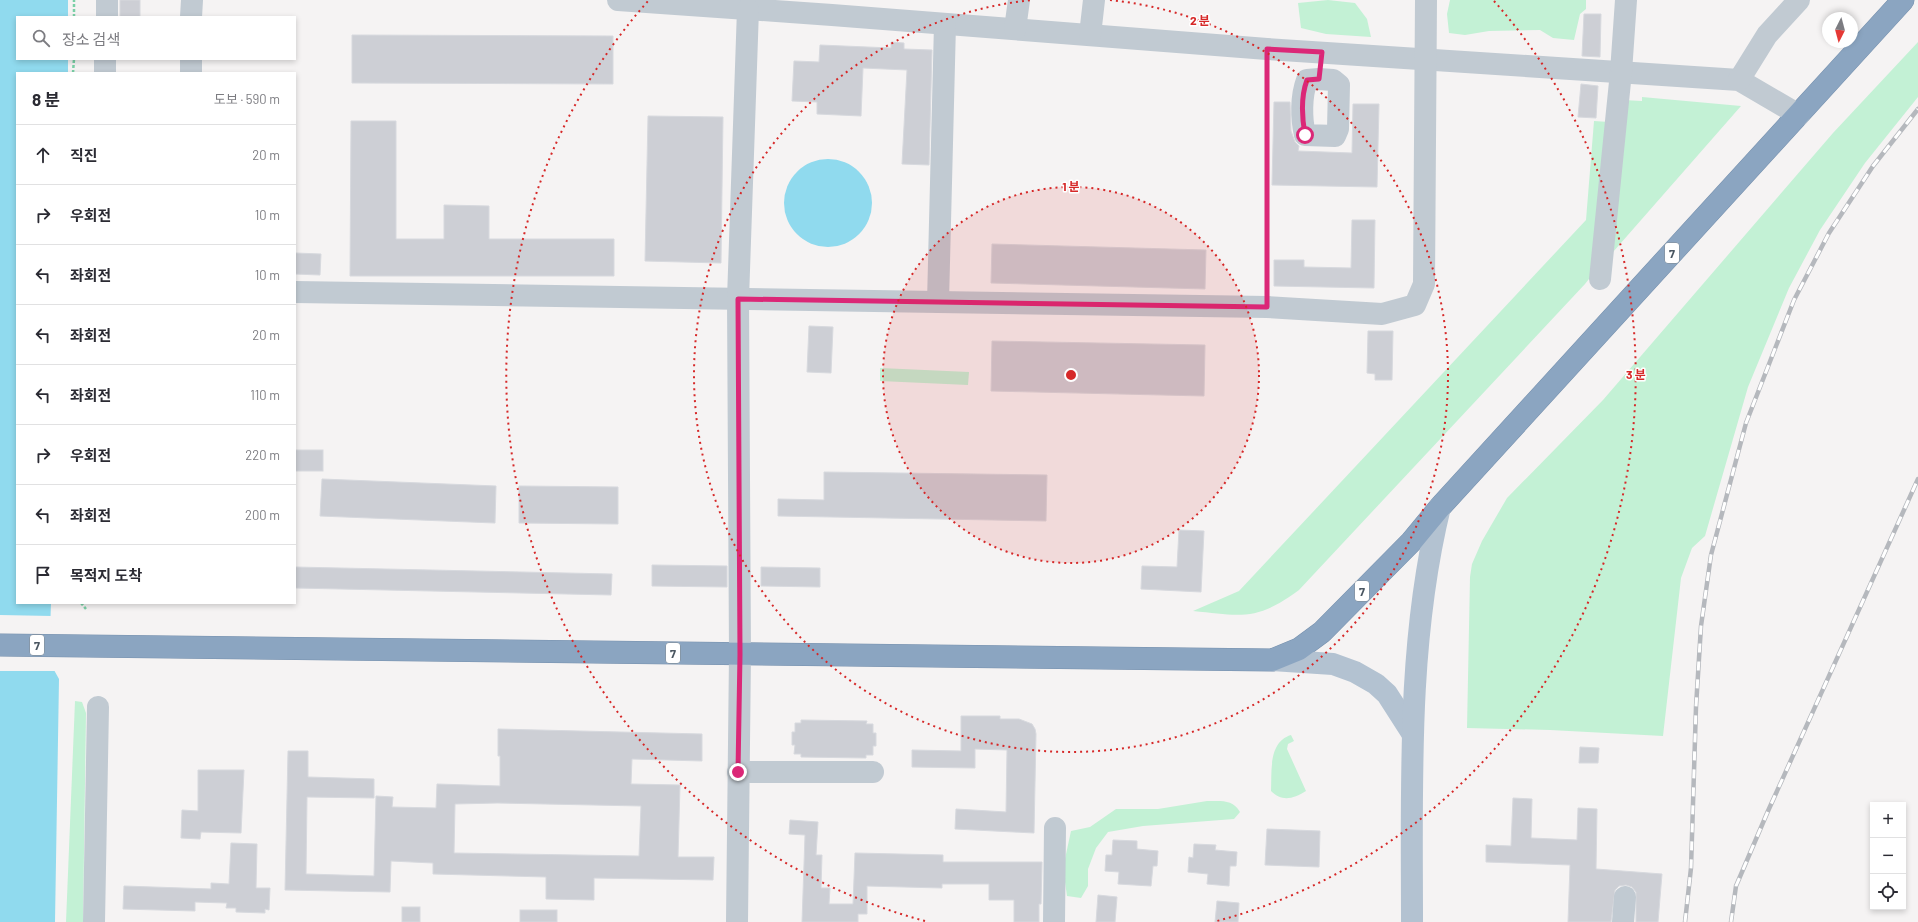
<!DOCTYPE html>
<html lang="ko">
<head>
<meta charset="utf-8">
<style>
	body { margin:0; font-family:Barlow,"Noto Sans KR",sans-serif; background:#f2f2f3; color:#2b2b33 }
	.controls { position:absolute; right:12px; bottom:12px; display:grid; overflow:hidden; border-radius:0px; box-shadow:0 2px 6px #0003 }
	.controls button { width:36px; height:36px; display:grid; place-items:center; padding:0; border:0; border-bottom:1px solid #e1e1e2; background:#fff; color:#2b2b33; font:20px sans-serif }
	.compass { position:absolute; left:1822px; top:12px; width:36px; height:36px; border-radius:50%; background:#fff; box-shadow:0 2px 6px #0003; rotate:186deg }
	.stop { position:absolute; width:12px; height:12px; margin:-9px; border:3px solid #db2777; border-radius:50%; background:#fff }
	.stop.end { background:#db2777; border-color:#fff; box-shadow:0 1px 4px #0008 }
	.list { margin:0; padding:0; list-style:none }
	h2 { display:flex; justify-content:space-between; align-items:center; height:52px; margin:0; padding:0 16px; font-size:17px }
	h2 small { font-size:13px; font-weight:400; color:#7c7c81 }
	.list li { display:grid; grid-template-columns:26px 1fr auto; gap:12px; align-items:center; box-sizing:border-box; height:60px; padding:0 16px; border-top:1px solid #e1e1e2 }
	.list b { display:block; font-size:15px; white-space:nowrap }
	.list em { font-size:13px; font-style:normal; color:#7c7c81 }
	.icon { flex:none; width:22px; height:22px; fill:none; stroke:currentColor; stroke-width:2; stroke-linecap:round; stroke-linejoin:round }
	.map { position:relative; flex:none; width:1918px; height:922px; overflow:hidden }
	.search { position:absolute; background:#fff; box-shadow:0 2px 6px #0003; left:16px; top:16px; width:280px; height:44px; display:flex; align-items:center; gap:10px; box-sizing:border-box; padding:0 14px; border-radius:0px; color:#7c7c81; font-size:15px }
	.panel { position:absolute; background:#fff; box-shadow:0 2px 6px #0003; left:16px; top:72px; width:280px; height:532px; border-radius:0px }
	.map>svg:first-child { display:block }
	.green { fill:#c3f1d5 }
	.water { fill:#90daee }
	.pier { fill:#f5f3f3 }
	.building { fill:#cdcfd5; stroke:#d7d9de; fill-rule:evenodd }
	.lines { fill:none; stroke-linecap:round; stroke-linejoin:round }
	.highway-casing { stroke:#7690ad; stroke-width:23 }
	.path { stroke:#7ad0a6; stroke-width:2.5; stroke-dasharray:3 2; stroke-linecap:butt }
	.minor { stroke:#c1cad2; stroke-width:22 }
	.major { stroke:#b3c2d1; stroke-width:22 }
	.highway { stroke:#8ba5c1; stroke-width:22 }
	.rail-casing { stroke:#b5b8bd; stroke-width:4.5 }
	.rail { stroke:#fff; stroke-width:3; stroke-dasharray:9; stroke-linecap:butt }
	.route { stroke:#db2777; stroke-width:5 }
	.ring { fill:none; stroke:#d62828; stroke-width:2; stroke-dasharray:2 4 }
	.labels { text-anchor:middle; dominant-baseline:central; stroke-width:3; stroke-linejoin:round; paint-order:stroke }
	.shield { fill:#fff; stroke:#808990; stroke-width:1 }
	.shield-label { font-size:12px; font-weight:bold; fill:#4a5661 }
	.centre { fill:#d62828; stroke:#fff; stroke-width:2 }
	.ring-label { font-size:12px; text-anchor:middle; font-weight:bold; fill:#d62828; stroke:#fff; stroke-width:3; stroke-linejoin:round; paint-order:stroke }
</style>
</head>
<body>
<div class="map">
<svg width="1918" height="922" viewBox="0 0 1918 922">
	<rect width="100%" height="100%" fill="#f5f3f3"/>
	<g class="green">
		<path d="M1328,0L1355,3L1367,19L1371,37L1326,34L1301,28L1298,3Z"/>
		<path d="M1450,0H1586V9L1580,14L1574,40L1553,38L1540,30L1489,31L1465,35L1449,33L1447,14Z"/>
		<path d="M1918,42V97L1865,163L1820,230L1789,288L1748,387L1705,536L1692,548L1681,578L1663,736L1550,730L1467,728L1470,577L1472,564L1482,541L1507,498L1603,400L1833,133Z"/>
		<path d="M1642,97L1741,106L1606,260L1623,100L1642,101Z"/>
		<path d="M1594,121L1609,122L1596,270L1585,284L1299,590C1257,621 1242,616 1193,611L1239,591L1586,220Z"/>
		<path d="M880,368L969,372L968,385L880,381Z"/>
		<path d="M75,701L82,702L86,713L83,922H66Z"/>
		<path d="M1291,735L1294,741L1288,744L1287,749L1306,791C1293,799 1282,802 1271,791C1272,772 1268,742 1291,735Z"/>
		<path d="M1207,801C1221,801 1233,799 1240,812L1234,819L1143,826L1108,832L1096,848L1088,869V886L1081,898L1067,896L1063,868L1071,831L1090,827L1116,809H1158Z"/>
	</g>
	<g class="water">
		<path d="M0,0H68V17H17V59H68V73H17V603H51L49,661L59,679L55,922H0Z"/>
		<circle cx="828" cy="203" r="44"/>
	</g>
	<path class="pier" d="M0,615L52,616L51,661L57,671H0Z"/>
	<g class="building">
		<rect x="120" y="0" width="20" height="17"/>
		<path d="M1584,14H1601L1600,57L1582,56Z"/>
		<path d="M352,35L613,36V84L352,83Z"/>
		<path d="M891,42L904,43V49L932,50L929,165L902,164L907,70L863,68L861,116L817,114V102L792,101L794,61L819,62L820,45L891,48Z"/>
		<path d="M1581,84L1598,86L1596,118L1578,117Z"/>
		<path d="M1274,102H1290L1291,131L1295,142L1299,146L1298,151L1352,153L1353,104H1379L1377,187L1272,185Z"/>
		<path d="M648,116L723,117L721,263L645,261Z"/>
		<path d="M351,121H396V239H444V205L489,206V239H614V276H350Z"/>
		<path d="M1352,220H1375L1374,288L1274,286V260H1304V267L1351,268Z"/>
		<path d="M992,244L1206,250L1205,289L991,283Z"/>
		<path d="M295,253L321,254L320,275L295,274Z"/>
		<path d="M809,326L833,327L831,373L807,372Z"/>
		<path d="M1368,331H1393L1392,380H1375V374L1367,373Z"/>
		<path d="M992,341L1205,345L1204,396L991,391Z"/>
		<rect x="295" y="450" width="28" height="21"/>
		<path d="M824,472L1047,475L1046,521L778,516V499L824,500Z"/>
		<path d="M322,479L496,486L495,523L320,516Z"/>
		<path d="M519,486L618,487V524L519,523Z"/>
		<path d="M1179,530L1204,531L1201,592L1141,589L1142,566L1177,567Z"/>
		<path d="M652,565L727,566V587L652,586Z"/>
		<path d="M295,567L612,574L611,595L295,588Z"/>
		<path d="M761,567L820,568V587L761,586Z"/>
		<path d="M961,716H1000V719H1019L1032,724L1035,729L1036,734L1034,833L955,829L956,809L1006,812L1007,750L975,749V768L912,767V750L961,751Z"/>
		<path d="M801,720L867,721L866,724H873V733H876V746H873V755H866V758L801,757V754H794L795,745H792V732H795V723H801Z"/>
		<path d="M498,729L702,734V761L632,759L631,784L680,785L678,857H714L713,880L594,878V900L546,899V877L433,874V863L391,861L390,892L285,890L288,751H308V777L374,779V798L307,797L306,874L374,876L376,796L393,797L392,807L436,808L437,784L500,786V756H498ZM497,803L641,806L639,856L454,853L455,804Z"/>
		<path d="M1580,747L1599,748L1598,763H1579Z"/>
		<path d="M198,770H244L241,833L201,832L200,839L181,838L182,810L198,811Z"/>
		<path d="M1513,798L1532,799L1531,838L1577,840L1578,808L1597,809L1596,869L1662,874L1658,922H1636V892L1632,887L1626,885L1619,886L1615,890L1611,922H1568L1570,865L1486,862V845L1511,846Z"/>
		<path d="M790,820L818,822L816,855H822L821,888H830L829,904H853L855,853L943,855V862H1042L1041,904H1039V922H1014V900H989V884H942V888L867,886V914H858V922H802L805,835L789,834Z"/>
		<path d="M1267,829L1320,831L1319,867L1265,865Z"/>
		<path d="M1113,840L1137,841V849L1158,851L1157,866H1153L1151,886L1118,884L1119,872L1105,871L1106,855H1112Z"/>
		<path d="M231,843L257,844L256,888H270L269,910L265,909V913L236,912V908H226L227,903L195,902V911L123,909L124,886L211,889V883L229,884Z"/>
		<path d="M1194,844L1216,845L1215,850L1237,852L1236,866H1230L1229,886L1207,884L1208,874L1188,872L1189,857L1193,858Z"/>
		<path d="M1098,895L1117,897L1115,922H1096Z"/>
		<path d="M1217,901L1239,903L1238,922H1215Z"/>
		<rect x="402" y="907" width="18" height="15"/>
		<rect x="520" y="910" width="37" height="12"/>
	</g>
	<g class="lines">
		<defs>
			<path id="highway" d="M0,645L1272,660L1299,649L1322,632L1411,542L1440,507L1903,0"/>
		</defs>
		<use href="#highway" class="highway-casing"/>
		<g class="path">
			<path d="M74,17V0"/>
			<path d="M1267,67V288"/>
			<path d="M73,73L74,59"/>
			<path d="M81,603L86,609"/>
		</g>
		<g class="minor">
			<path d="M618,0L832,15L1267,49L1739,80L1799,115"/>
			<path d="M107,17V0"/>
			<path d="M191,17L192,0"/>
			<path d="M1015,29L1019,0"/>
			<path d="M1090,35L1094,0"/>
			<path d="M105,73V59"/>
			<path d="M191,73V59"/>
			<path d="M1319,79L1333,80L1339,85L1338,129L1335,136L1305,135C1301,118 1301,96 1307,80Z"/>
			<path d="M1739,80L1767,35L1799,0"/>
			<path d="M1600,279L1621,72L1626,0"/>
			<path d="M295,292L1267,307L1382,314L1415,305L1424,284L1426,0"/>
			<path d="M938,302L945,24"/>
			<path d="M738,772H873"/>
			<path d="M94,922L98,707"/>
			<path d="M737,922L740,654L738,299L748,9"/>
			<path d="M1054,922L1055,828"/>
			<path d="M1623,922L1625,897"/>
		</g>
		<g class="major">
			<path d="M1272,660L1333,664L1355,672L1376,684L1387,694L1412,733"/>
			<path d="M1412,922C1412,783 1407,642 1440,507"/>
		</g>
		<use href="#highway" class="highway"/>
		<defs>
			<g id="rail">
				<path d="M1685,922L1691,868L1696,707L1701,626L1711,555L1746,423L1794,300L1829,233L1873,166L1918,109"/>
				<path d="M1731,922L1736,886L1768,811L1918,479"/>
			</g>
		</defs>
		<use href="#rail" class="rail-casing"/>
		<use href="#rail" class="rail"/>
	</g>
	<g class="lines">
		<path class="route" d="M738,772L740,654L738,299L1267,307V49L1322,52L1319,79L1307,80C1301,96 1302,118 1305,135"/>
	</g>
	<circle cx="1071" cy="375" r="188" fill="#d62828" fill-opacity=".12"/>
	<g class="ring">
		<circle cx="1071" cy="375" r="188"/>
		<path d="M1110 0A377 377 0 1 1 1032 0"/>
		<path d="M925 921A565 565 0 0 1 648 1M1494 1A565 565 0 0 1 1217 921"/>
	</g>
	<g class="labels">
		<g class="shield">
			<rect x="1665" y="243" width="14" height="20" rx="3"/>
			<rect x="1355" y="581" width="14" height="20" rx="3"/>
			<rect x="30" y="635" width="14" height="20" rx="3"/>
			<rect x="666" y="643" width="14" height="20" rx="3"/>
		</g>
		<g class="shield-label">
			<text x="1672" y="253">7</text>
			<text x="1362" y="591">7</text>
			<text x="37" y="645">7</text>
			<text x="673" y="653">7</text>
		</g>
	</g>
	<circle cx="1071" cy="375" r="6" class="centre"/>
	<g class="ring-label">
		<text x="1200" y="25">2 분</text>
		<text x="1071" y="191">1 분</text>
		<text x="1636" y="379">3 분</text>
	</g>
</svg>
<div class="controls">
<button>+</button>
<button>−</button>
<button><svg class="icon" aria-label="locate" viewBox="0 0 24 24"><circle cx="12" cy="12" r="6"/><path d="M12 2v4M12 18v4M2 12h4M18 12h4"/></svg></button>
</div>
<svg class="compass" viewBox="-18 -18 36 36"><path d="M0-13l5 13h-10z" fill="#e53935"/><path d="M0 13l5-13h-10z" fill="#7c7c81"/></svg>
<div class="stop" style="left:1305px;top:135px"></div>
<div class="stop end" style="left:738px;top:772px"></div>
<div class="search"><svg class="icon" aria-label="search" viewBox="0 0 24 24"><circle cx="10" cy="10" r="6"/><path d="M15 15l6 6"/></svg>장소 검색</div>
<section class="panel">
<h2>8 분<small>도보 · 590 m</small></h2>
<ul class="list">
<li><svg class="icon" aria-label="ahead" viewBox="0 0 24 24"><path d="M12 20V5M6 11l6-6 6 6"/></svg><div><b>직진</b></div><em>20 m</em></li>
<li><svg class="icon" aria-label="right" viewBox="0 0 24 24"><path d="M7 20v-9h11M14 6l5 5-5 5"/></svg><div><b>우회전</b></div><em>10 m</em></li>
<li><svg class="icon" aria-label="left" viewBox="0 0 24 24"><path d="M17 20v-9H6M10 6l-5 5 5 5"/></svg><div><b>좌회전</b></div><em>10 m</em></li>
<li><svg class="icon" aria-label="left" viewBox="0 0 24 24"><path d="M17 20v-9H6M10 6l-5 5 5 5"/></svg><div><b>좌회전</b></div><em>20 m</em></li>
<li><svg class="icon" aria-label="left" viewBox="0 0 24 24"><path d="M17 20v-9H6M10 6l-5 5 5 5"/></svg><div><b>좌회전</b></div><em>110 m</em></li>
<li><svg class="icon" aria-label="right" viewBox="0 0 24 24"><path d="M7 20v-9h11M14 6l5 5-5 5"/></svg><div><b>우회전</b></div><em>220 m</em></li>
<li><svg class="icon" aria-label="left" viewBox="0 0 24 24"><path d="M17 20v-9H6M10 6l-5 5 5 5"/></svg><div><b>좌회전</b></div><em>200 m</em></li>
<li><svg class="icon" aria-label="arrive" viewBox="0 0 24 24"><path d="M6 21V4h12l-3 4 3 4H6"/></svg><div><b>목적지 도착</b></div></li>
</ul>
</section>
</div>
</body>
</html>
